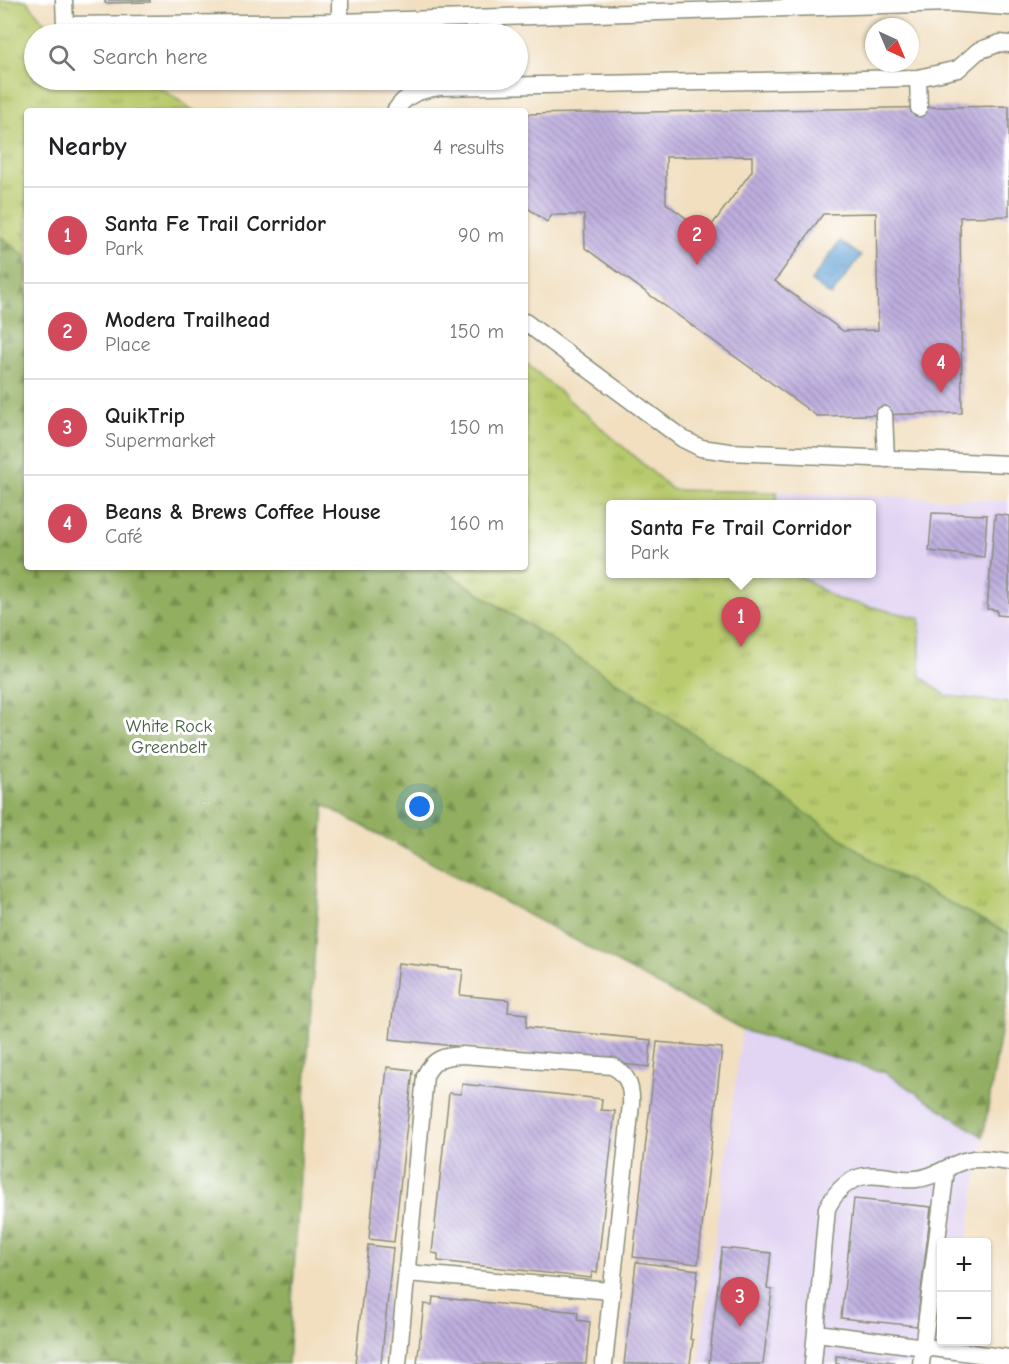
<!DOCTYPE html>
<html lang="en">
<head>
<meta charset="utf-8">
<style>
	body { margin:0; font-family:"Comic Neue",sans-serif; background:#f2f2f2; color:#202124 }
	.controls { position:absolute; right:18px; bottom:18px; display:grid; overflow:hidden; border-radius:6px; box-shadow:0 2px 4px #0004 }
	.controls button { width:54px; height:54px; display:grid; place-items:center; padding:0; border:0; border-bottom:2px solid #e0e0e0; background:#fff; color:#202124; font:30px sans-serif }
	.compass { position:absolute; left:865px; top:18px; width:54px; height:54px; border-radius:50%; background:#fff; box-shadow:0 2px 4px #0004; rotate:136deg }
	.you { position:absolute; left:420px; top:807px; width:21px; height:21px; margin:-15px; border:4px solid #fff; border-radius:50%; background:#1a73e8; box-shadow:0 0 0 9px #1a73e833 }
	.badge { display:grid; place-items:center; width:39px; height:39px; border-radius:50%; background:#d1495b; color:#fff; font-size:20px; font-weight:700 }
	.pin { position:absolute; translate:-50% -50px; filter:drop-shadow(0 2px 3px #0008) }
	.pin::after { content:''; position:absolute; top:32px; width:21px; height:18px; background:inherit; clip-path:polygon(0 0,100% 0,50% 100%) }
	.popup { position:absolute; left:606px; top:500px; width:270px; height:78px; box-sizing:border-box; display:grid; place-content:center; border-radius:6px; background:#fff; filter:drop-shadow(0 2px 4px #0005); font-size:20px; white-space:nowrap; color:#757577 }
	.popup b { font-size:22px; color:#202124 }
	.popup::after { content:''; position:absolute; left:50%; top:100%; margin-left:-12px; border:12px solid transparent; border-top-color:#fff }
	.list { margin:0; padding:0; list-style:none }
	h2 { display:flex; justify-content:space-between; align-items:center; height:78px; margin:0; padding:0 24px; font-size:26px }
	h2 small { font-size:20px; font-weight:400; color:#757577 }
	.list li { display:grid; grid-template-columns:39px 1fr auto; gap:18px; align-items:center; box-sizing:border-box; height:96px; padding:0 24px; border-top:2px solid #e0e0e0 }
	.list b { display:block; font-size:22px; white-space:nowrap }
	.list p { margin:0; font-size:20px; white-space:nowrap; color:#757577 }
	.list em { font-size:20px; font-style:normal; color:#757577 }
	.icon { flex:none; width:33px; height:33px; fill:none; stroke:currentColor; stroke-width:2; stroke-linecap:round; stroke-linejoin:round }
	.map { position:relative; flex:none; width:1009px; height:1364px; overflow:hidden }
	.search { position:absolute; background:#fff; box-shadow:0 2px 4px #0004; left:24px; top:24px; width:504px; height:66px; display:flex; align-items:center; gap:15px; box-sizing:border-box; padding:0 21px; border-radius:33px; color:#757577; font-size:22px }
	.panel { position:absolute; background:#fff; box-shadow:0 2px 4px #0004; left:24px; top:108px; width:504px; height:462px; border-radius:6px }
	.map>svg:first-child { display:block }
	.built { fill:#e2d4f3 }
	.grass { fill:url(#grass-tufts); stroke:#6c8450; stroke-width:1.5 }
	.forest { fill:url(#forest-firs); stroke:#58764a; stroke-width:1.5 }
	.water { fill:url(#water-ripples); stroke:#427085; stroke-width:1.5 }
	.building { fill:url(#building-back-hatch); fill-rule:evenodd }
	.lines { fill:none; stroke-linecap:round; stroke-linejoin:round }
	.lane-casing { stroke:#888e7a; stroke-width:19 }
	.lane { stroke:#fff; stroke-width:16 }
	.labels { text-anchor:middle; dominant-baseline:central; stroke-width:6; stroke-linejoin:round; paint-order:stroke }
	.park-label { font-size:18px; fill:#456042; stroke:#fff }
</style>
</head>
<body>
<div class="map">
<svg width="1009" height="1364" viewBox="0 0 1009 1364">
	<defs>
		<pattern id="grass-tufts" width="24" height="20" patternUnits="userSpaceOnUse" patternTransform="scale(1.5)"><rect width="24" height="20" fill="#b8ca6d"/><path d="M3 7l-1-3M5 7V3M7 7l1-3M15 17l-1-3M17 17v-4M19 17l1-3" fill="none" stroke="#95a55a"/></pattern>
		<pattern id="forest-firs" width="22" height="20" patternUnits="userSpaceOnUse" patternTransform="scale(1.5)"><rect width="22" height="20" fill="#92ae60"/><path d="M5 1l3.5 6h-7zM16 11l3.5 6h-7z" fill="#778f50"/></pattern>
		<pattern id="water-ripples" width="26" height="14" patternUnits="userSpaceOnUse" patternTransform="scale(1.5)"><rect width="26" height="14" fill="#64a2d6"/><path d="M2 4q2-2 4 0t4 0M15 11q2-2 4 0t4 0" fill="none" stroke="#5285ae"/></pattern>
		<pattern id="building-back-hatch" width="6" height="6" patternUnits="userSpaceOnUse" patternTransform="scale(1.5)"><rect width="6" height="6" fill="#beaede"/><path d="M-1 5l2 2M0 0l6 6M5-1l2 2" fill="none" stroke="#9a8fb5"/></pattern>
	</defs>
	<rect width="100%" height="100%" fill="#fff"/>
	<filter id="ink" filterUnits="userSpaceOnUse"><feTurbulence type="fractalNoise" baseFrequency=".0167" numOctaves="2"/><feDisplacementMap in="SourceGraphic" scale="12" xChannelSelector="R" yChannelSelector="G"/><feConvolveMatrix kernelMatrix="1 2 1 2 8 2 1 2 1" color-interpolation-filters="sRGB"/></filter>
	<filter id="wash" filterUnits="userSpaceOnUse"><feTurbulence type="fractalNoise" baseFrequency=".008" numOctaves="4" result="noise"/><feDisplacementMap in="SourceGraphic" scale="24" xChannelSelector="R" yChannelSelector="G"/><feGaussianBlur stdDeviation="1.35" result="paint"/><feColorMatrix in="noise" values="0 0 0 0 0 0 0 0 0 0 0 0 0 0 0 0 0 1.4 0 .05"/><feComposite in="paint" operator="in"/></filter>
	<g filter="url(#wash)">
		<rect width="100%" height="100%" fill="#f1dfc0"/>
		<g class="built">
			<path d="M777,492L1009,501V703L947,696L920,676V618L837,599L797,574H872V504H777Z"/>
			<path d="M742,1030L886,1073L983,1137L967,1242H942V1342H951L948,1364H699Z"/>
		</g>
		<g class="grass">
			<path d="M0,0H26L54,34H34V80H149L194,111H27V258L0,236Z"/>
			<path d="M525,362L673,490L777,492V504H610V574H797L837,599L920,618V676L947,696L1009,703V934L885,869L649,703L438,567H525Z"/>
		</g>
		<path class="forest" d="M0,236L27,258V567H438L649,703L885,869L1009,934V986L983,1137L886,1073L742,1030L324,805L288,1364H0Z"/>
		<path class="water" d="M840,241L861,256L831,296L811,281Z"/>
		<g id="blocks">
			<g class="building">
				<path d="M105,0H150V2L105,3Z"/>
				<path d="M1009,106V216L960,217L962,413L817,416L585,248L584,215H552L547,222L525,206V114ZM752,156V171L706,233L666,203V157ZM876,213L878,330L843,331L775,281L823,214Z"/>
				<path d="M932,513L987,515L984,557L929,551Z"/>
				<path d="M995,514L1009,516V616L997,615V610L987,609Z"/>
				<path d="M398,963L463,970L460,995L509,1000L508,1012L527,1014L526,1027L651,1040L649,1067L390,1039Z"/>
				<path d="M657,1042L722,1048L698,1264L633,1257Z"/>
				<path d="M387,1067L413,1070L394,1242L369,1239Z"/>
				<path d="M462,1084L602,1099L601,1110L615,1111L597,1273L592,1272L591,1278L438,1261V1254L432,1253L449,1093L461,1094Z"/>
				<path d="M854,1199L931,1207L917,1326L841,1318Z"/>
				<path d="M368,1245L393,1248L381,1364H355Z"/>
				<path d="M722,1248L771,1253L767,1289L772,1290L763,1364H709Z"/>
				<path d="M636,1262L698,1270L690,1339L693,1340L690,1364H624Z"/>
				<path d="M433,1297L578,1312L577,1320L590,1322L586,1364H417L424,1304L432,1305Z"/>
				<path d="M836,1356L894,1362V1364H836Z"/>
			</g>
		</g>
	</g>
	<g filter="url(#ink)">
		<use href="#blocks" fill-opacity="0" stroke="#888e7a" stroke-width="1.5"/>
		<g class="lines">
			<defs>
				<g id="lane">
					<path d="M64,0L65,25L340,22L950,3L1009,7"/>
					<path d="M340,0V22"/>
					<path d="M918,78L919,108"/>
					<path d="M395,111C406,94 420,90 439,87L918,78L958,69L978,51L1000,43L1009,44"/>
					<path d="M525,322L683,439L701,448L729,452L1009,464"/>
					<path d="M884,415L886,459"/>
					<path d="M407,1273L611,1291"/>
					<path d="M817,1333L1009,1358"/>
					<path d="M398,1364L425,1076C433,1058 445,1056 462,1055L612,1066C628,1074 632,1087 631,1104L604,1364"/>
					<path d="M813,1364L827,1208C835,1193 847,1179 865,1176C881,1173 899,1181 916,1179C938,1177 949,1164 968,1160C981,1157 995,1160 1009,1162"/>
					<path d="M921,1364L946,1170"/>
				</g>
			</defs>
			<use href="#lane" class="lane-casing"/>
			<use href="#lane" class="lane"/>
		</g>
	</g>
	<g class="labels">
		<g class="park-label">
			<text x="169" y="726">White Rock<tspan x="169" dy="21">Greenbelt</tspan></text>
		</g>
	</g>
</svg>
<div class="controls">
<button>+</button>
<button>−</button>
</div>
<svg class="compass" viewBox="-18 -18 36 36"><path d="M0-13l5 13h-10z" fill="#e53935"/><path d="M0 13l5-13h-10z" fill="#757577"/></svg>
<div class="you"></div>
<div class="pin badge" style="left:741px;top:647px">1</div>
<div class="popup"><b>Santa Fe Trail Corridor</b>Park</div>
<div class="pin badge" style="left:697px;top:265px">2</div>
<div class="pin badge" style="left:740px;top:1327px">3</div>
<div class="pin badge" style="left:941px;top:393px">4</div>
<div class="search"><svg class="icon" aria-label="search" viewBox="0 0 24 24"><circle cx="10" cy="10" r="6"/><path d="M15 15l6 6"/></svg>Search here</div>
<section class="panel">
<h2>Nearby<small>4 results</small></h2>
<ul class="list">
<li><span class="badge">1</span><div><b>Santa Fe Trail Corridor</b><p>Park</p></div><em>90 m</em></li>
<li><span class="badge">2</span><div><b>Modera Trailhead</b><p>Place</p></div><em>150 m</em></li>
<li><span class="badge">3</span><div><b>QuikTrip</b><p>Supermarket</p></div><em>150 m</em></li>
<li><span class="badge">4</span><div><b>Beans &amp; Brews Coffee House</b><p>Café</p></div><em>160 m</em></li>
</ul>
</section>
</div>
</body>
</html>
